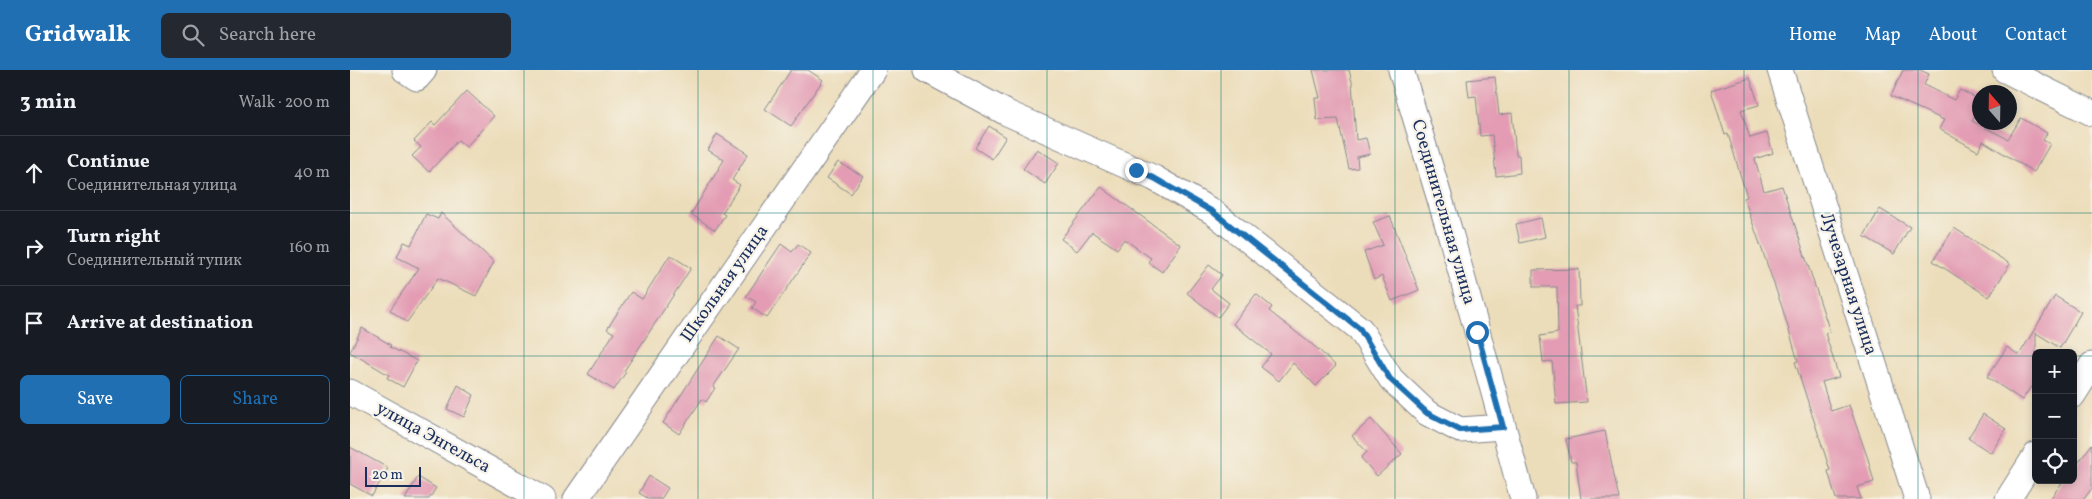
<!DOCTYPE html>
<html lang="en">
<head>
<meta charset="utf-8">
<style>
	body { margin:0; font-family:Vollkorn,serif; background:#242831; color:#f1f3f6 }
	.controls { position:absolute; right:15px; bottom:15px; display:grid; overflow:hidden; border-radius:8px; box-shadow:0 2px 8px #0003 }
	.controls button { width:45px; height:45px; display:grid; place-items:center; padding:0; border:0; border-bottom:1px solid #363941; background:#171b24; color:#f1f3f6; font:25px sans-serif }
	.compass { position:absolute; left:1622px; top:15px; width:45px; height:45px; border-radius:50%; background:#171b24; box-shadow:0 2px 8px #0003; rotate:340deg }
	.scale { position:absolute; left:15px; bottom:12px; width:56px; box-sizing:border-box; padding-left:5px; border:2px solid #1b2f5e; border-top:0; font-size:14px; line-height:18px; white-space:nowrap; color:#1b2f5e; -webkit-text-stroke:4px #f7f3e8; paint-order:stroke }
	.stop { position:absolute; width:15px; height:15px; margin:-11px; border:4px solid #1f6fb2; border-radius:50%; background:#fff }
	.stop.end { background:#1f6fb2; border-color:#fff; box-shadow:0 1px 5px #0008 }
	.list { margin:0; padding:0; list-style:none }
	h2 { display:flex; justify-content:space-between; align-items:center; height:65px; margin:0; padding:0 20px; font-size:21px }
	h2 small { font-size:16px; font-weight:400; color:#9ea1a6 }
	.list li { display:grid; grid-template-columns:32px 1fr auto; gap:15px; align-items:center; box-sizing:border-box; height:75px; padding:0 20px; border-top:1px solid #363941 }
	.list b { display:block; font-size:19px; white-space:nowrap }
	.list p { margin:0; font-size:16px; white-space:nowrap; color:#9ea1a6 }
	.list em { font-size:16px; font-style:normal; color:#9ea1a6 }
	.actions { display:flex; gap:10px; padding:15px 20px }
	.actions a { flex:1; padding:11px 0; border:1px solid #1f6fb2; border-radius:8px; text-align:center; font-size:18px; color:#1f6fb2 }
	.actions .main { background:#1f6fb2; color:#fff }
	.icon { flex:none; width:28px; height:28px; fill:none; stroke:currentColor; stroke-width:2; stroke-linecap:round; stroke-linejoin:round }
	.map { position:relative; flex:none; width:1742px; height:429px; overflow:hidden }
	header { display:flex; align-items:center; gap:30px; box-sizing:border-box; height:70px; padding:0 25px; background:#1f6fb2; color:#fff }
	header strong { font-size:24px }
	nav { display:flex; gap:28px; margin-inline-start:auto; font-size:18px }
	.search { width:350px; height:45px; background:#242831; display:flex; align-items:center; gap:12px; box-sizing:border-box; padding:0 18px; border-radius:8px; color:#9ea1a6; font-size:19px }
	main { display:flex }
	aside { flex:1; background:#171b24 }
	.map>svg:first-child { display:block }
	.building { fill:#e39cb4 }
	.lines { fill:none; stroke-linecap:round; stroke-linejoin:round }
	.minor-casing { stroke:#84868c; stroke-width:27 }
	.minor { stroke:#fff; stroke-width:25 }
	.route { stroke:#1f6fb2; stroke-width:6 }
	.grid { fill:none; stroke:#0f766e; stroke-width:1; stroke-opacity:0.55 }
	.labels { text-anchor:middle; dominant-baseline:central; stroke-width:4.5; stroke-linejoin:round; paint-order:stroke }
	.street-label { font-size:18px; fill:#1b2f5e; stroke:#f7f3e8 }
</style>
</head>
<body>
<header>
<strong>Gridwalk</strong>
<div class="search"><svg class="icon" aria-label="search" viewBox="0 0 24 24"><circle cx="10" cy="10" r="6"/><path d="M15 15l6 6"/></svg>Search here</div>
<nav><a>Home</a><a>Map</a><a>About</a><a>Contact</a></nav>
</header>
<main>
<aside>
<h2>3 min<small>Walk · 200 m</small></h2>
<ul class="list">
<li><svg class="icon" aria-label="ahead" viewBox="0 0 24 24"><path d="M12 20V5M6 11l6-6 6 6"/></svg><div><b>Continue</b><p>Соединительная улица</p></div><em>40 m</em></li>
<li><svg class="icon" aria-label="right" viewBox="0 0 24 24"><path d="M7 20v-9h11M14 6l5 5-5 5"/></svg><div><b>Turn right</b><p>Соединительный тупик</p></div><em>160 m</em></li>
<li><svg class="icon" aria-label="arrive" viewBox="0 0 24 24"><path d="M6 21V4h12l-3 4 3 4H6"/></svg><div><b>Arrive at destination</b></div></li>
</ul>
<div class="actions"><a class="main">Save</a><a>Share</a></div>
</aside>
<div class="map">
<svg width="1742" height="429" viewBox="0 0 1742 429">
	<rect width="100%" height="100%" fill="#f7f3e8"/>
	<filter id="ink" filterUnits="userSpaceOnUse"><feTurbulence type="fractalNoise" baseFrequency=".02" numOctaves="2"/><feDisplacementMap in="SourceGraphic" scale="10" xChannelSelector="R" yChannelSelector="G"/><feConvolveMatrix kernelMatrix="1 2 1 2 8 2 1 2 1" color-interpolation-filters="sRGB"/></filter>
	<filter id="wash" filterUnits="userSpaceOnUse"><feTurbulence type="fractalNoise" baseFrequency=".0096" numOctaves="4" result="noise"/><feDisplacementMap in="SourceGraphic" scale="20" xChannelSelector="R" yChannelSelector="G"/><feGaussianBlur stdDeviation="1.12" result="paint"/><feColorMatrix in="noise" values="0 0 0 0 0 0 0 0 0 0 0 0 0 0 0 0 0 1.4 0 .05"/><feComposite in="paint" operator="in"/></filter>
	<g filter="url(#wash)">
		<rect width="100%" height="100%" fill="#ecddba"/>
		<g id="blocks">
			<g class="building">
				<path d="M441,0H458L473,10L441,56L415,39Z"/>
				<path d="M963,0H999L1002,12L1006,70L1016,68L1020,84L1007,87L1008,98L999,99L988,49L967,50L965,28H970Z"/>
				<path d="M1553,0H1570L1579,4L1574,15L1604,30L1610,20L1630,30V38L1622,51L1658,69L1671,48L1697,63L1693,70L1700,74L1684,102L1633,71L1628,81L1589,59L1594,50L1541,26Z"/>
				<path d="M1145,7L1149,45L1162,43L1166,85H1169L1170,103L1146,106L1142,65L1130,66L1126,26L1119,27L1117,10Z"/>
				<path d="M1400,8L1409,35L1391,40L1400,68L1417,63L1423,83L1405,89L1414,121L1432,116L1480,262L1475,263L1489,307L1472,312L1481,341L1499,335L1518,389L1524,412L1507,417L1511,429H1486L1478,401L1480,400L1445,292L1448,291L1432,237L1394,128L1397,127L1378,64L1375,65L1361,20Z"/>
				<path d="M117,21L144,46L116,77L108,70L79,102L62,86L71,77L64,71L82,52L85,55Z"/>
				<path d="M639,56L656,67L642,89L625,78Z"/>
				<path d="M367,64L398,84L382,110L390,115L372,143L375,145L365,160L341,144L374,90L358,80Z"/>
				<path d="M687,79L709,93L695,114L673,99Z"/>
				<path d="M488,92L513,106L501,124L477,108Z"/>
				<path d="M751,117L831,175L812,202L798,192L801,188L774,169L767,179L742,162L727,181L711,169Z"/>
				<path d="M1530,139L1560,157L1544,184L1514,166Z"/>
				<path d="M91,143L144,192L126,226L88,208L57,252L40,240L69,198L47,187L54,172L61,175L76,144L88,149Z"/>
				<path d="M1040,146L1069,220L1042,231L1032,206L1024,210L1014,182L1033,175L1023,152Z"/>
				<path d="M1191,148L1195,167L1170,173L1166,154Z"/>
				<path d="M1604,158L1660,194L1639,227L1583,191Z"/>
				<path d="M431,174L442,182L448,174L461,183L417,248L402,238L406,232L396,226Z"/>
				<path d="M320,185L341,198L274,301L276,302L264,320L238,304L264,263L257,259L281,222L292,229Z"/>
				<path d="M859,195L872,205L861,219L879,233L868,247L837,223Z"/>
				<path d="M1229,199L1230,236H1225L1237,332L1206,334L1202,291L1193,292L1190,266L1208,263L1207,217H1183V200Z"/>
				<path d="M906,224L922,237L919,241L969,280L986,296L966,316L943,293L929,311L911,297L921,284L883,254Z"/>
				<path d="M1705,226L1731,242L1710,278L1686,263V309L1672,330L1637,307L1657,277L1669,285Z"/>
				<path d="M12,258L41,275L40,277L67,291L53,317L37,308L39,305L0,282Z"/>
				<path d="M369,266L389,279L363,317L365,318L356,332L352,329L329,364L313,353Z"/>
				<path d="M108,315L124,325L114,347L97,339Z"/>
				<path d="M1633,344L1656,359L1641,383L1618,368Z"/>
				<path d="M1021,349L1052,384L1027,406L1011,388L1017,382L1002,366Z"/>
				<path d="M1255,361L1269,429H1231L1226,392H1221L1216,369Z"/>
				<path d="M1742,374V418L1734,429H1700L1714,410H1723V400Z"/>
				<path d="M0,377L38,398L22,426L0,414Z"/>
				<path d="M299,406L318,418L311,429H299L289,423Z"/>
				<path d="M68,407L86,418L79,429H55Z"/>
			</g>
		</g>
	</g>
	<g filter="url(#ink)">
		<use href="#blocks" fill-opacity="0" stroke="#84868c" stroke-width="1"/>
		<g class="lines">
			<defs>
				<g id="minor">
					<path d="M55,0L67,8L74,0"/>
					<path d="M577,0L657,43L804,108L863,142L1010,259L1041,309L1077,343L1110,360L1153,357"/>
					<path d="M1051,0L1101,166L1173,429"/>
					<path d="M1430,0L1567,429"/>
					<path d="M1655,0L1742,43"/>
					<path d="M0,322L193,429"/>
					<path d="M1723,325L1742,295"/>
					<path d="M226,429L523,0"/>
					<path d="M1658,429L1686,385"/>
				</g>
			</defs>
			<use href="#minor" class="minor-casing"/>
			<use href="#minor" class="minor"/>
		</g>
	</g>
	<g class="lines" filter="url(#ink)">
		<path class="route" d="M786,100L804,108L863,142L1010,259L1040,309L1077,343L1110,360L1153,357L1127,262"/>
	</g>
	<path class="grid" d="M174,0V429M348,0V429M523,0V429M697,0V429M871,0V429M1045,0V429M1219,0V429M1394,0V429M1568,0V429M0,143H1742M0,286H1686M1723,286H1742"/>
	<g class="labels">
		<g class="street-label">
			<text transform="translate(1093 142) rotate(74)">Соединительная улица</text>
			<text transform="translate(375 214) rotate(-55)">Школьная улица</text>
			<text transform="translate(1498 214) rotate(72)">Лучезарная улица</text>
			<text transform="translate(83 368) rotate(29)">улица Энгельса</text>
		</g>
	</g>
</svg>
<div class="controls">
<button>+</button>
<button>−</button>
<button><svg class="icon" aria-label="locate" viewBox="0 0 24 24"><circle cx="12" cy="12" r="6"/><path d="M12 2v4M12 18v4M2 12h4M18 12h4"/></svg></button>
</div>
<svg class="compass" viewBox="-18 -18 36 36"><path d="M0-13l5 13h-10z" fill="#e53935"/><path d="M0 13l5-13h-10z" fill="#9ea1a6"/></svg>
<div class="scale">20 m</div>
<div class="stop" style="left:1127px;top:262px"></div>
<div class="stop end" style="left:786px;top:100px"></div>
</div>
</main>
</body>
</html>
